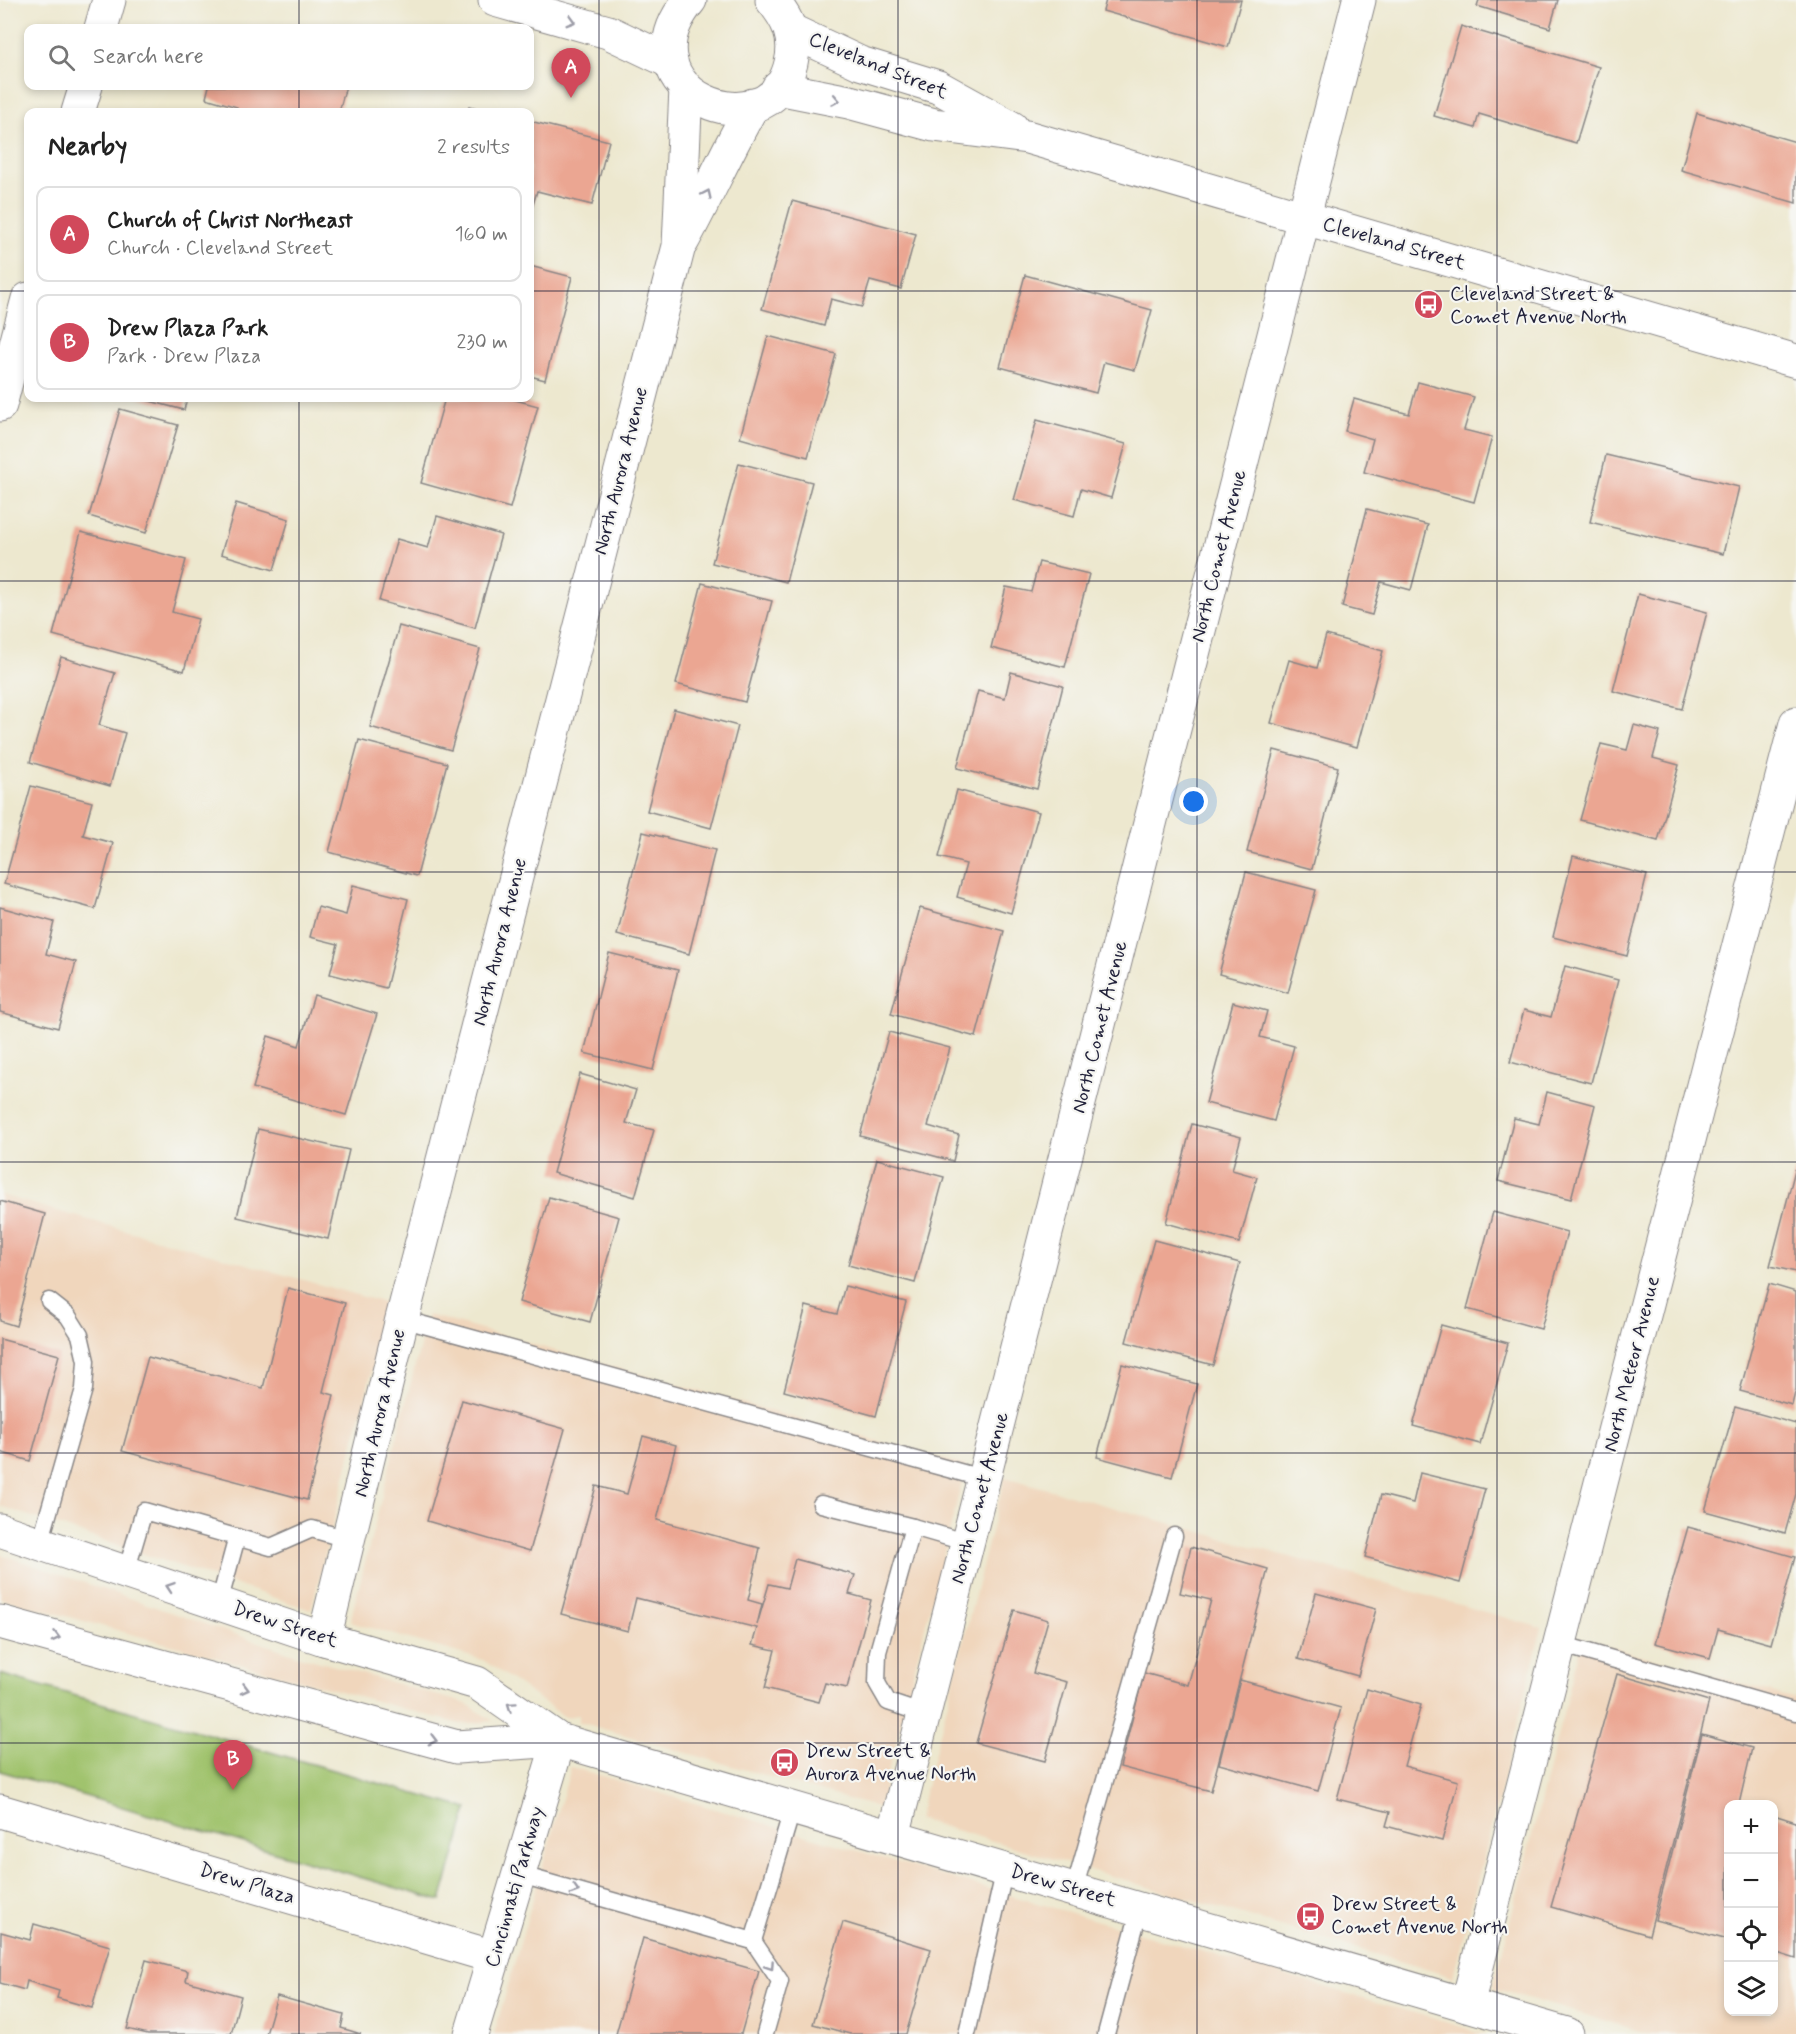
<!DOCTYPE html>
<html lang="en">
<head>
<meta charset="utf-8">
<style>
	body { margin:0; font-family:Mynerve,sans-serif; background:#f6f6f6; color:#222 }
	.controls { position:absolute; right:18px; bottom:18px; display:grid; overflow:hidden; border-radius:12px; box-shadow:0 3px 9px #0003 }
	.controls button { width:54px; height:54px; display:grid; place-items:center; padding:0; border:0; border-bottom:2px solid #e0e0e0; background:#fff; color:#222; font:30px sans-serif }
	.you { position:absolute; left:1194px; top:802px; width:21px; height:21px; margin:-15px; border:4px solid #fff; border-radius:50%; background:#1a73e8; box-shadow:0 0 0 9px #1a73e833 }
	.badge { display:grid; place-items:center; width:39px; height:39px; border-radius:50%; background:#d1495b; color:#fff; font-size:20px; font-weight:700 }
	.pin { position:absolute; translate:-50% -50px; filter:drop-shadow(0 2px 3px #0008) }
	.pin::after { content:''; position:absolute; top:32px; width:21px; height:18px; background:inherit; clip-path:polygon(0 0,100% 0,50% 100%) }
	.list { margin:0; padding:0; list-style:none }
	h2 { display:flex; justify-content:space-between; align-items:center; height:78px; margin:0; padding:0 24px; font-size:26px }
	h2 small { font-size:20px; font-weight:400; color:#767676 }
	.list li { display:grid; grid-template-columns:39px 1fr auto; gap:18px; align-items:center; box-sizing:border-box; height:96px; margin:0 12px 12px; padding:0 12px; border:2px solid #e0e0e0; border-radius:12px }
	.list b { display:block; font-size:22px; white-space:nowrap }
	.list p { margin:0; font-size:20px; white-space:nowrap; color:#767676 }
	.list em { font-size:20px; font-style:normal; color:#767676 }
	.icon { flex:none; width:33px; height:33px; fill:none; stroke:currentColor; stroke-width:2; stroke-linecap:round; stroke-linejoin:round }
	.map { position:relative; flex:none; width:1796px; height:2034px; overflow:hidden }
	.search { position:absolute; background:#fff; box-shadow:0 3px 9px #0003; left:24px; top:24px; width:510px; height:66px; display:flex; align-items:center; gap:15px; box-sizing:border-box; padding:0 21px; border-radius:12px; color:#767676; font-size:22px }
	.panel { position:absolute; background:#fff; box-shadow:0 3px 9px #0003; left:24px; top:108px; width:510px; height:294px; border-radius:12px }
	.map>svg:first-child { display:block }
	.built { fill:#f0d6bc; fill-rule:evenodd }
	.green { fill:#a0c36d; stroke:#617254; stroke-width:1.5 }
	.building { fill:#eba692 }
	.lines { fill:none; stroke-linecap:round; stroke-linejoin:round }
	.lane-casing { stroke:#888585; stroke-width:19 }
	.street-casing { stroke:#888585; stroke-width:35 }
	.secondary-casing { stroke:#888585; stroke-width:35 }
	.lane { stroke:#fff; stroke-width:16 }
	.street { stroke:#fff; stroke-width:33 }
	.secondary { stroke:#fff; stroke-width:33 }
	.oneway { stroke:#9c9ca7 }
	.grid { fill:none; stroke:#22223b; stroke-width:1.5; stroke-opacity:0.55 }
	.labels { text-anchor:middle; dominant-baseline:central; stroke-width:4.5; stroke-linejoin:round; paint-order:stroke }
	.street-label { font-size:20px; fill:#22223b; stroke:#f6f6f2 }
	.poi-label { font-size:20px; fill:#22223b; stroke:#f6f6f2; text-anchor:start }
</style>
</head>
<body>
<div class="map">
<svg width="1796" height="2034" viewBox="0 0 1796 2034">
	<rect width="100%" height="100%" fill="#f6f6f2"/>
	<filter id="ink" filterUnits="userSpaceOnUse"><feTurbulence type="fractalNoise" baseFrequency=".0167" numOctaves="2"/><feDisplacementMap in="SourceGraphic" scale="12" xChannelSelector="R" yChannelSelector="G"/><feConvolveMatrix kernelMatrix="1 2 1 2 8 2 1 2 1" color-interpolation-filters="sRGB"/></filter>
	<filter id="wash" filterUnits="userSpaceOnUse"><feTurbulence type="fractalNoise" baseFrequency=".008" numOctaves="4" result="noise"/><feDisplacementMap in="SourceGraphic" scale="24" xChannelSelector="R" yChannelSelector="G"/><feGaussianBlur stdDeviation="1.35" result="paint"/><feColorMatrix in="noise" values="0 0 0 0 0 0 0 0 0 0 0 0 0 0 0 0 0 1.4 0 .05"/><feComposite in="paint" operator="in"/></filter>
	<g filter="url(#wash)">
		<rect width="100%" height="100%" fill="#ede8cf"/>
		<g class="built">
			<path d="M0,1195L389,1304L311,1610L0,1506Z"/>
			<path d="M428,1315L966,1466L879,1808L579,1722V1715L565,1717L483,1660L350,1622Z"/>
			<path d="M1005,1477L1542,1628L1453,1977L918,1819Z"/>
			<path d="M0,1554L299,1656L467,1704L493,1721L460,1724L0,1598Z"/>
			<path d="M1582,1639L1796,1699V2034H1650L1493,1988ZM1728,1804H1774V2012H1728Z"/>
			<path d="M571,1767L1486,2034H494Z"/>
		</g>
		<path class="green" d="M0,1674L468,1809L441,1901L0,1771Z"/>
		<g id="blocks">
			<g class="building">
				<path d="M1106,0H1241L1228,47L1103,11Z"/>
				<path d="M1479,0H1558L1550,28L1477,6Z"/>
				<path d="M1461,26L1599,67L1576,143L1479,114L1475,128L1434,116Z"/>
				<path d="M209,86H346L339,112H236L237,107L206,98Z"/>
				<path d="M469,106L493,112H468Z"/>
				<path d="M1697,113L1796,142V203L1681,170Z"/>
				<path d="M530,121L609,141L592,205L537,191L530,215Z"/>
				<path d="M792,201L916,234L901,289L870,281L862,307L831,299L824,326L762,309Z"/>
				<path d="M530,266L572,277L545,380L530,376Z"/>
				<path d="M1025,275L1152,310L1135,370L1104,362L1096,393L1000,367Z"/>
				<path d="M768,336L836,354L808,457L740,438Z"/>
				<path d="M1418,382L1474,397L1464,430L1492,437L1474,502L1364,472L1373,439L1345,431L1354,399L1409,414Z"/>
				<path d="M138,398H187L184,410Z"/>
				<path d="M445,398H508L538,406L510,508L421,483Z"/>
				<path d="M120,409L178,425L146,533L89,516Z"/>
				<path d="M1037,420L1126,444L1111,498L1081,489L1074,516L1014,500Z"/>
				<path d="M1606,455L1739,487L1723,554L1590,522Z"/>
				<path d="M739,463L812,482L786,582L712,563Z"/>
				<path d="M236,503L289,519L274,570L221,554Z"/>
				<path d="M1367,509L1428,525L1411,590L1381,582L1372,615L1342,607Z"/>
				<path d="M437,516L501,535L475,628L379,601L397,539L428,548Z"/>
				<path d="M81,532L186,560L172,612L198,619L184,671L53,635Z"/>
				<path d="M1039,562L1089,574L1065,667L991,648L1006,587L1031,592Z"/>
				<path d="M702,583L772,601L745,702L676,684Z"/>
				<path d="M1638,594L1707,612L1682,709L1613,691Z"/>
				<path d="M399,626L480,649L451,750L370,727Z"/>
				<path d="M1326,635L1383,651L1357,747L1271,723L1289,660L1317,668Z"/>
				<path d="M61,657L115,673L99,725L125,733L110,786L30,762Z"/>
				<path d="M1011,672L1063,686L1037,789L957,768L978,691L1005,698Z"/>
				<path d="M674,709L738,726L711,828L647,811Z"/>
				<path d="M1634,725L1660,732L1653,758L1679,765L1658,841L1580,820L1601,744L1627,750Z"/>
				<path d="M359,740L447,763L417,876L329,852Z"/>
				<path d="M1274,750L1338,767L1312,869L1247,852Z"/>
				<path d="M31,786L92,802L83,835L113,843L95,909L4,884Z"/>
				<path d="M957,790L1039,812L1011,913L957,897L966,864L939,857Z"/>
				<path d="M643,832L715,850L689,954L617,935Z"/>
				<path d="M1573,856L1647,875L1627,956L1553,937Z"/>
				<path d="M1246,872L1316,890L1288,993L1219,974Z"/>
				<path d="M353,885L408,899L386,988L330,974L338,944L310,937L318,907L346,915Z"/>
				<path d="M0,907L54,922L46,954L76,962L58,1028L0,1012Z"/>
				<path d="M920,908L1004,931L976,1037L891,1014Z"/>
				<path d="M609,953L678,970L653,1070L584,1053Z"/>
				<path d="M1565,966L1618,980L1591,1083L1510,1062L1524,1010L1551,1017Z"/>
				<path d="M314,995L377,1014L346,1115L253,1088L268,1036L299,1046Z"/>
				<path d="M1233,1002L1267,1011L1260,1037L1294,1046L1274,1121L1206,1103Z"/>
				<path d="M889,1032L950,1048L928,1126L959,1135L953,1161L860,1136Z"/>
				<path d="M580,1074L636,1090L626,1123L654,1130L635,1197L553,1173Z"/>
				<path d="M1547,1092L1595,1105L1571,1199L1498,1181L1514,1118L1539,1124Z"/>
				<path d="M1192,1124L1241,1137L1232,1170L1257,1177L1239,1243L1166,1223Z"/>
				<path d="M258,1129L349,1150L328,1239L237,1217Z"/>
				<path d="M877,1159L944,1177L915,1283L848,1265Z"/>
				<path d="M1795,1170L1796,1171V1272L1770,1266Z"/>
				<path d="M549,1197L619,1217L590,1322L519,1302Z"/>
				<path d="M0,1201L45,1214L16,1326L0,1321Z"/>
				<path d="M1493,1212L1567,1232L1541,1329L1467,1309Z"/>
				<path d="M1154,1240L1240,1263L1213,1365L1126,1342Z"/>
				<path d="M1769,1284L1796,1292V1389L1792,1405L1740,1391Z"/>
				<path d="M845,1286L906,1302L876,1416L784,1391L806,1306L837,1314Z"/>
				<path d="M288,1288L345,1303L323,1392L334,1395L307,1500L122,1451L148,1357L263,1388Z"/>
				<path d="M1441,1325L1508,1343L1480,1444L1413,1426Z"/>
				<path d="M0,1339L59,1355L30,1461L0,1452Z"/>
				<path d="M1122,1364L1197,1384L1172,1477L1097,1457Z"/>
				<path d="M462,1400L565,1429L530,1551L427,1521Z"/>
				<path d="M1735,1407L1796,1424V1494L1785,1533L1705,1511Z"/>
				<path d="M643,1436L676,1445L657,1520L760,1548L748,1600L762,1604L757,1625L769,1584L787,1588L795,1559L855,1575L849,1594L871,1600L847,1688L825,1683L819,1702L765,1688L775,1650L752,1645L757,1628L636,1598L628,1631L561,1614L596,1486L627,1494Z"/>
				<path d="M1420,1473L1485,1489L1460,1583L1365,1557L1381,1495L1413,1503Z"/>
				<path d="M1688,1527L1795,1557L1771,1644L1718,1629L1710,1658L1655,1643Z"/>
				<path d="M1191,1547L1268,1569L1211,1791L1120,1767L1144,1673L1188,1685L1211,1600L1180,1593Z"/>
				<path d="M1316,1593L1376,1609L1358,1676L1298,1659Z"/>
				<path d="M1014,1610L1048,1620L1033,1673L1067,1682L1045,1761L976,1743Z"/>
				<path d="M1617,1674L1709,1701L1649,1935L1551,1907Z"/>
				<path d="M1240,1680L1341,1708L1318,1791L1219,1764Z"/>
				<path d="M1367,1689L1421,1705L1404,1766L1458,1781L1442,1841L1386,1826L1390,1812L1337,1799Z"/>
				<path d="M1702,1734L1752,1748L1739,1804H1728V1940L1655,1920Z"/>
				<path d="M1774,1815L1796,1822V1959L1774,1952Z"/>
				<path d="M843,1922L931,1949L906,2034H850L813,2024Z"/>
				<path d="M34,1924L110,1946L92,2008L57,1998L59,1991L27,1981L25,1990L0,1983L1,1932L30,1940Z"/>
				<path d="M643,1938L759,1971L741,2034H616Z"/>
				<path d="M146,1960L188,1971L186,1981L241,1996L231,2034H148L127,2029Z"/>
				<path d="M277,1996L344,2015L341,2028L361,2034H266Z"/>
			</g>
		</g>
	</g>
	<g filter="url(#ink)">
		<use href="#blocks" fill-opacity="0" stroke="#888585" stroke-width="1.5"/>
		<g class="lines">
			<defs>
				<g id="lane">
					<path d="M402,1319L985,1479"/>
					<path d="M821,1504L913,1527"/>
					<path d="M40,1543L84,1389L86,1361L80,1335L68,1316L49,1301"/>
					<path d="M126,1572L144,1511L271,1547L312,1529L350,1540"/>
					<path d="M219,1603L237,1537"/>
					<path d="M1560,1644L1796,1712"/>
					<path d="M924,1714L888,1702L877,1683L878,1652L913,1527L968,1543"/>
					<path d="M518,1874L753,1941L780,1981L765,2034"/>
					<path d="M1074,1890L1174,1536"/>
					<path d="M753,1941L793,1807"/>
					<path d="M967,2034L1005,1869"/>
					<path d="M1106,2034L1140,1908"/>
				</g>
				<g id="street">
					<path d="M682,242C707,197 727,150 753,105"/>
					<path d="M324,1639L402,1319L679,246L686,88"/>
					<path d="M0,1811L494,1957"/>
					<path d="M893,1836L1359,0"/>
					<path d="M1467,2005L1796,723"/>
					<path d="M471,2034L559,1740"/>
				</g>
				<g id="secondary">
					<path d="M495,0L608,32L671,62"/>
					<path d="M690,0C614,91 770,156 791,63C797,38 788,19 772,0"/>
					<path d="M101,28L109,0"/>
					<path d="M792,31L860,63L938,87L1012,128"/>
					<path d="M778,88L849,102L934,125L1027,137L1796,361"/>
					<path d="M78,112L86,86"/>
					<path d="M0,405L28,299"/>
					<path d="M0,1530L324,1639L477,1683L559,1740L1567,2034"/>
					<path d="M0,1622L457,1747L559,1740"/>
				</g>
			</defs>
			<use href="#lane" class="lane-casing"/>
			<use href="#street" class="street-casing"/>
			<use href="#secondary" class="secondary-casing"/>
			<use href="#lane" class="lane"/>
			<use href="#street" class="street"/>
			<use href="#secondary" class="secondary"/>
		</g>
		<defs><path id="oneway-chevron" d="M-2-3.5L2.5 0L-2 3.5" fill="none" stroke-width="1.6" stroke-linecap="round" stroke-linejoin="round" transform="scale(1.5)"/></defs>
		<g class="oneway">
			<use href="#oneway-chevron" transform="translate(571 21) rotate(16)"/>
			<use href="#oneway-chevron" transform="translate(836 100) rotate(11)"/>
			<use href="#oneway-chevron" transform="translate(707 194) rotate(-65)"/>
			<use href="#oneway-chevron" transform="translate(170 1587) rotate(-161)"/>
			<use href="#oneway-chevron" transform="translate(56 1637) rotate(15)"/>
			<use href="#oneway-chevron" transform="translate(245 1689) rotate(15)"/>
			<use href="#oneway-chevron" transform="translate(511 1706) rotate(-145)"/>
			<use href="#oneway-chevron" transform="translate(433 1740) rotate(15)"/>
			<use href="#oneway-chevron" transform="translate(575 1890) rotate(16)"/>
			<use href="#oneway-chevron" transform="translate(770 1966) rotate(56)"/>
		</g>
	</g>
	<path class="grid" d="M299,0V28M599,0V2034M898,0V2034M1197,0V2034M1497,0V2034M299,86V112M0,291H28M530,291H1796M299,398V2034M0,581H1796M0,872H1796M0,1162H1796M0,1453H1796M0,1743H1796"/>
	<defs>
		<symbol id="bus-disc" viewBox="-11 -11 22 22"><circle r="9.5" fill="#d1495b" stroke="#f6f6f2"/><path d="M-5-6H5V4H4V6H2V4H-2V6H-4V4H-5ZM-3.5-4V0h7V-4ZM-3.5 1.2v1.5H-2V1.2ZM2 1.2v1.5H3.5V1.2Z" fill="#fff"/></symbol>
	</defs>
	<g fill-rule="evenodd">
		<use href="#bus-disc" x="1412" y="288" width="33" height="33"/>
		<use href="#bus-disc" x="768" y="1746" width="33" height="33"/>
		<use href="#bus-disc" x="1294" y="1900" width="33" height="33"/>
	</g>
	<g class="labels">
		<g class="street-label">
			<text transform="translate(878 66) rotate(22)">Cleveland Street</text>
			<text transform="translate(1394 244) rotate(16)">Cleveland Street</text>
			<text transform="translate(621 471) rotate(-76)">North Aurora Avenue</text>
			<text transform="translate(1219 556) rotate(-76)">North Comet Avenue</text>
			<text transform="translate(500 942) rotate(-76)">North Aurora Avenue</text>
			<text transform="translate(1100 1027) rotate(-76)">North Comet Avenue</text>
			<text transform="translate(1632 1364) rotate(-76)">North Meteor Avenue</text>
			<text transform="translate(380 1413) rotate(-77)">North Aurora Avenue</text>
			<text transform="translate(980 1498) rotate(-75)">North Comet Avenue</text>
			<text transform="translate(285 1625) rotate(18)">Drew Street</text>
			<text transform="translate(247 1884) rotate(17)">Drew Plaza</text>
			<text transform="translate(1063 1886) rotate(16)">Drew Street</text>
			<text transform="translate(515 1887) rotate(-74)">Cincinnati Parkway</text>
		</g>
		<g class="poi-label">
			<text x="1450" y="294">Cleveland Street &amp;<tspan x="1450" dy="23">Comet Avenue North</tspan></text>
			<text x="805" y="1751">Drew Street &amp;<tspan x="805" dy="23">Aurora Avenue North</tspan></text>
			<text x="1331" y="1904">Drew Street &amp;<tspan x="1331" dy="23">Comet Avenue North</tspan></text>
		</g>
	</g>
</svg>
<div class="controls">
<button>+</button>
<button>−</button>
<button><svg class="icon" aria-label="locate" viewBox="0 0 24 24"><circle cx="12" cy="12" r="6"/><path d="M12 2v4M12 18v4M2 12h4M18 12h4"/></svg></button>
<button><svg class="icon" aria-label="layers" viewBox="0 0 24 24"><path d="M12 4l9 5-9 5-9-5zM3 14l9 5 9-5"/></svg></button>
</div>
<div class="you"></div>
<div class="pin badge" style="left:571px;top:98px">A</div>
<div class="pin badge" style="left:233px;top:1790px">B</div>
<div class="search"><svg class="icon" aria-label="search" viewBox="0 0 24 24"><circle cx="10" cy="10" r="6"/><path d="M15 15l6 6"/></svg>Search here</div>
<section class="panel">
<h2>Nearby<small>2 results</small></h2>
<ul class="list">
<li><span class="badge">A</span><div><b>Church of Christ Northeast</b><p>Church · Cleveland Street</p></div><em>160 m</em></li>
<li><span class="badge">B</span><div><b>Drew Plaza Park</b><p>Park · Drew Plaza</p></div><em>230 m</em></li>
</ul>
</section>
</div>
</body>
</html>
